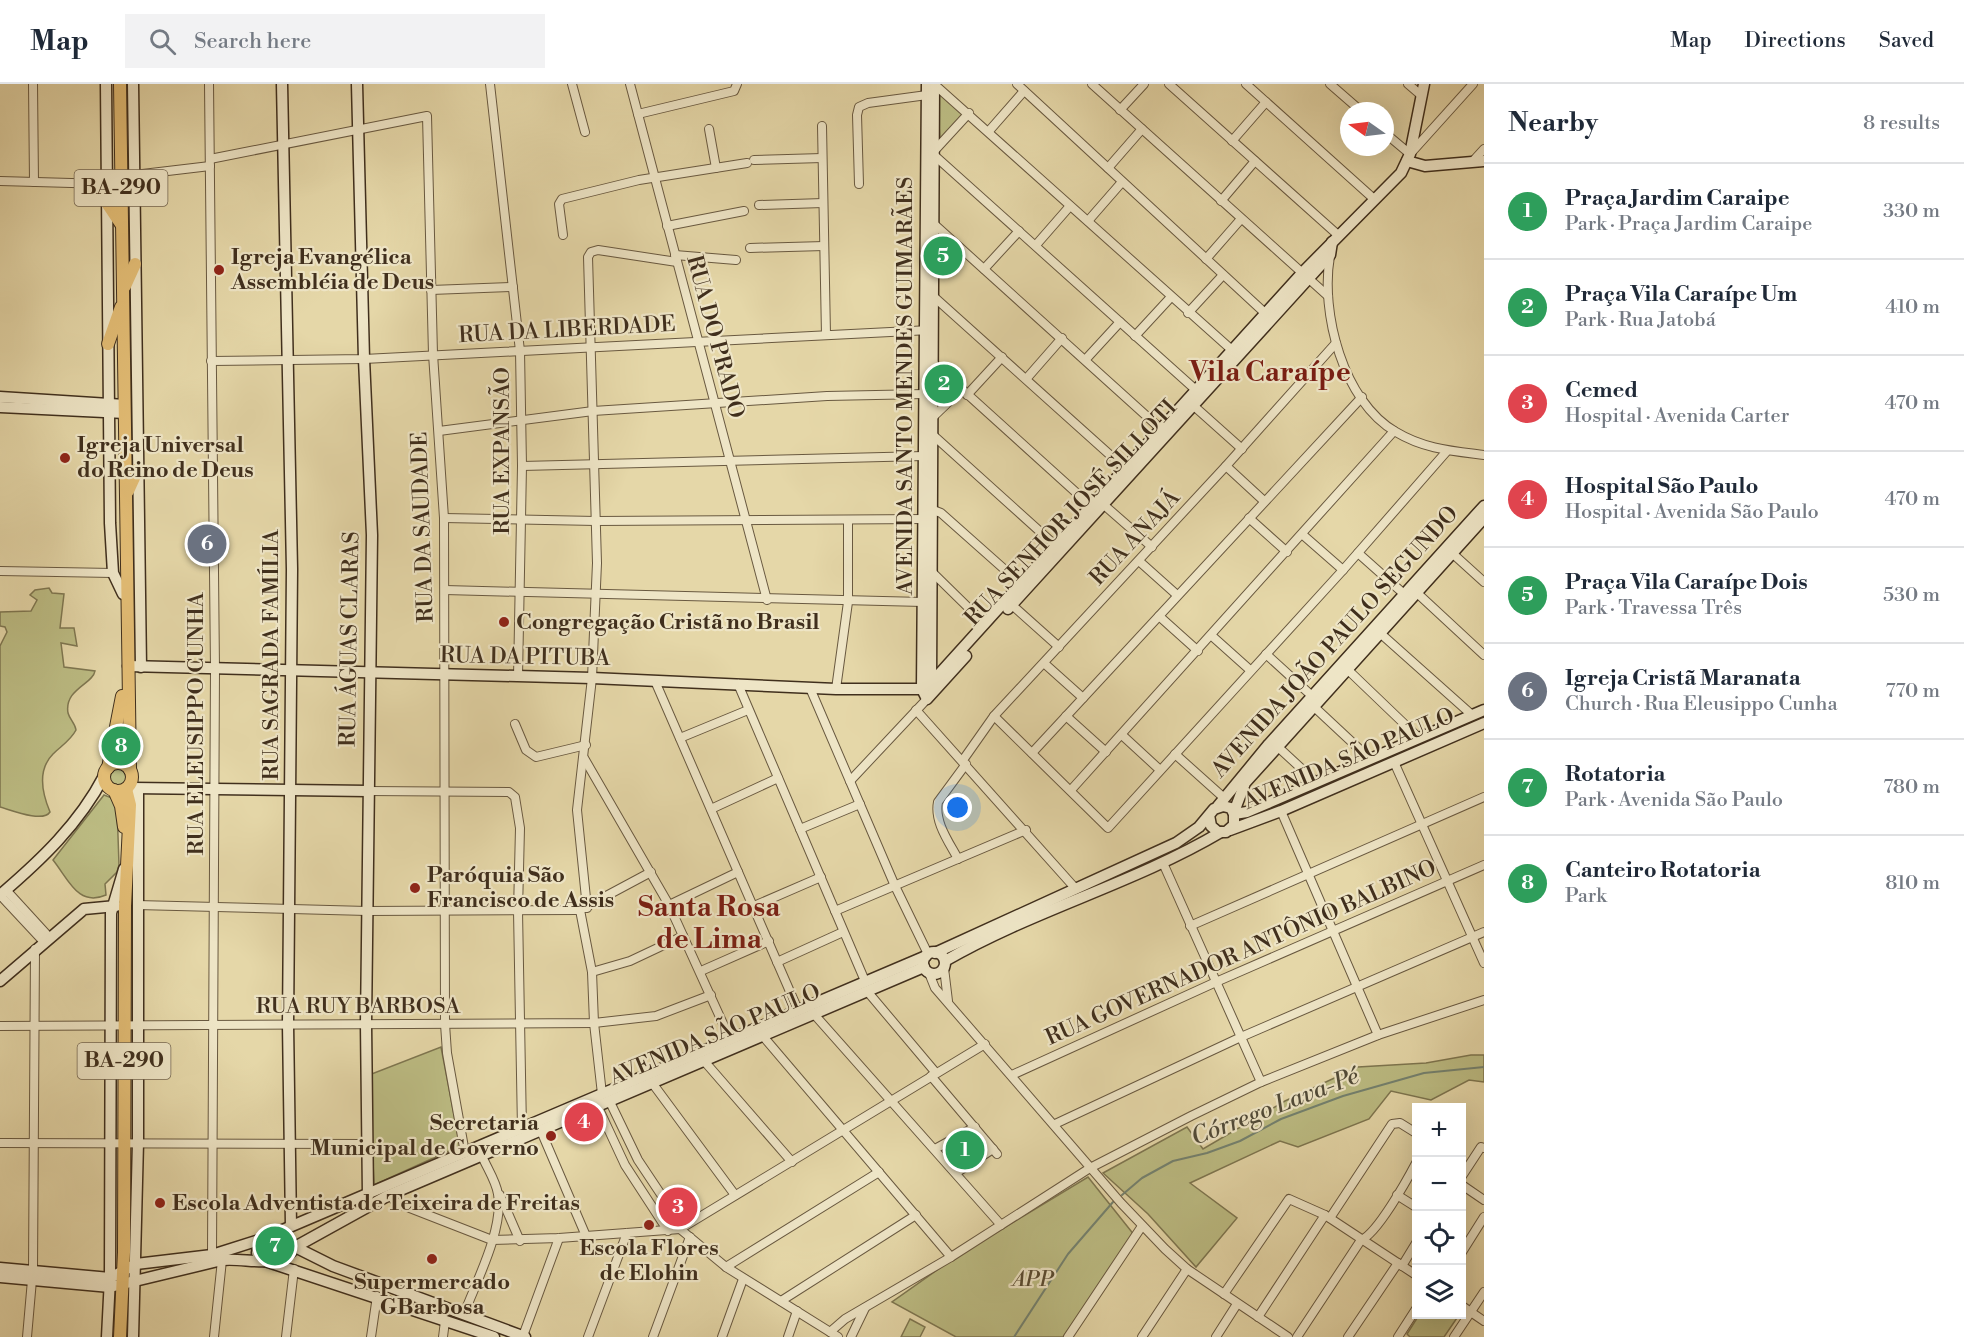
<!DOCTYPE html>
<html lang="en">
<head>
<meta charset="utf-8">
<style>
	body { margin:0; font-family:"Libre Bodoni",serif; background:#f2f2f3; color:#1f2937 }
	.controls { position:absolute; right:18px; bottom:18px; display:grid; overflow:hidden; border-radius:0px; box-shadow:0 6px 24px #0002 }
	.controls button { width:54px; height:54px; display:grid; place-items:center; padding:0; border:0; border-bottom:2px solid #e0e1e3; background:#fff; color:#1f2937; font:30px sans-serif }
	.compass { position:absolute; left:1340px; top:18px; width:54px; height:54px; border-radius:50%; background:#fff; box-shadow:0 6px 24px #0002; rotate:284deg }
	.you { position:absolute; left:958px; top:724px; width:21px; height:21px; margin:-15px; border:4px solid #fff; border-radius:50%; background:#1a73e8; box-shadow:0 0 0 9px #1a73e833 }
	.badge { display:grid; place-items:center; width:39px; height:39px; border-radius:50%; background:#2563eb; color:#fff; font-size:20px; font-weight:700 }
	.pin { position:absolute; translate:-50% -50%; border:3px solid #fff; box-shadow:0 2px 6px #0006 }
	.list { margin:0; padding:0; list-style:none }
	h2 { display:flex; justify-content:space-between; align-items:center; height:78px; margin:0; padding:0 24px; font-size:26px }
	h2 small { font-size:20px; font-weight:400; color:#747a83 }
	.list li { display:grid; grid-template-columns:39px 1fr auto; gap:18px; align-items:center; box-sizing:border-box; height:96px; padding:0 24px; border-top:2px solid #e0e1e3 }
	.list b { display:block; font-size:22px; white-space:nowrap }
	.list p { margin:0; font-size:20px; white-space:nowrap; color:#747a83 }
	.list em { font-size:20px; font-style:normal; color:#747a83 }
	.icon { flex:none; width:33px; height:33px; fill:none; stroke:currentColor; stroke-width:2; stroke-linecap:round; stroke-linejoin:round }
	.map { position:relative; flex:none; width:1484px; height:1253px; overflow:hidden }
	header { display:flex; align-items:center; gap:36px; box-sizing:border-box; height:84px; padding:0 30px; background:#fff; border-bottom:2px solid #e0e1e3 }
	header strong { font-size:28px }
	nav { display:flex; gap:33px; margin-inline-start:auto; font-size:21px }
	.search { width:420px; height:54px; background:#f2f2f3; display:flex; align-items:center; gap:15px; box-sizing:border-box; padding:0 21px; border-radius:0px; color:#747a83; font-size:22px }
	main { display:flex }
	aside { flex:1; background:#fff }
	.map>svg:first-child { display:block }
	.green { fill:#bcbc83; stroke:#7e7650; stroke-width:1.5 }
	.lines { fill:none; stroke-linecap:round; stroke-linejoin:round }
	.stream { stroke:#748270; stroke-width:2 }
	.street-casing { stroke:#695940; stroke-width:10 }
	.secondary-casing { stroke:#402f1d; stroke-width:13 }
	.primary-casing { stroke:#402f1d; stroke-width:14 }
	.street { stroke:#eee5c6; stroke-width:8 }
	.secondary { stroke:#eee5c6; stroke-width:10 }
	.primary { stroke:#e2bc74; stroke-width:12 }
	.poi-dot { fill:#8f2418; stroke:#eee5c6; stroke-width:2 }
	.labels { text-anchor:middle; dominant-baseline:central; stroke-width:4.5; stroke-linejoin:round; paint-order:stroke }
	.shield { fill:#eee5c6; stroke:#746650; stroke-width:1.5 }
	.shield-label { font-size:21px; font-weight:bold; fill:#402f1d }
	.poi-label { font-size:22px; font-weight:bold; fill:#402f1d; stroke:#eee5c6; text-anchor:start }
	.street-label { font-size:22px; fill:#402f1d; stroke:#eee5c6 }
	.park-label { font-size:22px; font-style:italic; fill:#594b31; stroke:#eee5c6 }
	.water-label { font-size:24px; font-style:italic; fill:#514b39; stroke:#eee5c6 }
	.district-label { font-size:28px; font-weight:bold; fill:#7a1f14; stroke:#eee5c6 }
</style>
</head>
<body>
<header>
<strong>Map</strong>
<div class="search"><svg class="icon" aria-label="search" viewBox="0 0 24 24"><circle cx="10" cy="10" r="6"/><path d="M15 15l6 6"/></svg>Search here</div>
<nav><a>Map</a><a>Directions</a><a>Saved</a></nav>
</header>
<main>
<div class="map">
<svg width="1484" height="1253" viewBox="0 0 1484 1253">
	<rect width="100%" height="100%" fill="#e5d7a8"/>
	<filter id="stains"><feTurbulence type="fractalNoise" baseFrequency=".00333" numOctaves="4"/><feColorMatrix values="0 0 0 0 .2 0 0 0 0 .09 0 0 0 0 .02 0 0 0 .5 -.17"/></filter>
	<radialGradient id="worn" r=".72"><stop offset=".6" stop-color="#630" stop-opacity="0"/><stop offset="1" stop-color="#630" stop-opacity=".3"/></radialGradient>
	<g class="green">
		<path d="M937,7L965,30L940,57Z"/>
		<path d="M939,149L956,164L938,181Z"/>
		<path d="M937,287L956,306L938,324Z"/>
		<path d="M49,504L52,509L64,510L60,544H74L77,562L61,559L64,583L95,587C93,600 64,605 68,629C70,636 75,639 76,646C71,656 61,662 53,670C37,686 42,709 50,728C43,739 11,726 0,723V562L7,548L5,543L0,542V528L31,527L37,516L30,511L35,506Z"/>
		<circle cx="118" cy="693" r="12"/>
		<path d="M104,711L112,714L117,723L119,781L117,788L105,800L106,811C78,823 69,796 53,776Z"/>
		<path d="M441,963L460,1062L374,1101L369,991Z"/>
		<path d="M1471,971H1484V998L1469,996L1431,1016L1391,1007L1369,1035L1298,1063L1280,1057L1190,1099L1237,1134L1196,1183L1148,1130L1103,1089L1187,1043L1203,1065L1285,1017L1358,983L1426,979Z"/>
		<path d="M972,1047L987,1066L956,1084L942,1066Z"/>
		<path d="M1088,1093L1135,1152L1063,1253H956L892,1218L954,1174Z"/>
		<path d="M279,1152L292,1164L279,1174L261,1171V1158Z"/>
		<path d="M1419,1231V1230L1459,1231L1444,1253H1410L1407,1250Z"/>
		<path d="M910,1235L925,1243L920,1253H901Z"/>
	</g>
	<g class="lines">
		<g class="stream">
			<path d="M1122,1111L1142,1094L1173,1077L1207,1069L1240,1057L1281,1035L1343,1012L1424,989L1484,983"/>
			<path d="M1014,1253L1068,1170L1113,1118"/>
		</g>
		<defs>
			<g id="street">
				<path d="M33,0L34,98"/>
				<path d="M209,0L215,585L212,1171"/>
				<path d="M490,0L520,267L522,382L518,593"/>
				<path d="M572,0L585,48"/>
				<path d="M630,0L767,516"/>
				<path d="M934,0L1233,267"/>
				<path d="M1017,0L1266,230"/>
				<path d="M1092,0L1328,212"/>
				<path d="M1169,0L1338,151"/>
				<path d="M1246,0L1374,115"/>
				<path d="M1330,0L1361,27"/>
				<path d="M1408,0L1422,12"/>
				<path d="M1120,26L1144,0"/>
				<path d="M638,30L734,7L737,0"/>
				<path d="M822,42L826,251"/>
				<path d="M709,45L716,84"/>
				<path d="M989,47L1024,7"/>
				<path d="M1385,49L1410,70L1473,0"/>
				<path d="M1232,57L1266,18"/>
				<path d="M935,66L969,29"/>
				<path d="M935,72L1197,307"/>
				<path d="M210,75L427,32L433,270L444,434L445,940L447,969L465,1069"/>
				<path d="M754,76L822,74"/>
				<path d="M1474,76L1484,65"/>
				<path d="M1108,84L1142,45"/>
				<path d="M134,91L210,82"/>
				<path d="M0,97L107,100"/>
				<path d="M859,100L857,31L859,23L868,19L927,11"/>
				<path d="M1221,117L1255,77"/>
				<path d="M759,121L823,119"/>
				<path d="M1088,137L1122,98"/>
				<path d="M935,141L1162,346"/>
				<path d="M667,142L744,127"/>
				<path d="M563,151L559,120L562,115L639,96L747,79"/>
				<path d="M1036,161L1070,122"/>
				<path d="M750,164L824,162"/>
				<path d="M675,171L736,176"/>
				<path d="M1330,172C1320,228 1343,318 1396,348C1424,365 1453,367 1484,371"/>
				<path d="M1206,175L1241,135"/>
				<path d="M984,185L1019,147"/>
				<path d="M934,192L960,164"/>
				<path d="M431,206L513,203"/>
				<path d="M933,212L1129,388"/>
				<path d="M1188,229L1223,191"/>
				<path d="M1135,252L1171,213"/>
				<path d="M1086,275L1120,238"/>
				<path d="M211,277L364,275L930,246"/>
				<path d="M934,280L1091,422"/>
				<path d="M1027,294L1062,254"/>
				<path d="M967,311L1002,273"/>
				<path d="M1195,323L1242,365"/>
				<path d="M934,332L962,305"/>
				<path d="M439,347L593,327L827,312L925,310"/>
				<path d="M934,352L1056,462"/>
				<path d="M522,382L924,372"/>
				<path d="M1226,382L1264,417"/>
				<path d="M1104,421L1152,463"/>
				<path d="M928,424L941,429L1021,500"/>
				<path d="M444,434L596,437L927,435"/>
				<path d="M1249,434L1287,468"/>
				<path d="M1303,451L1343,486"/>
				<path d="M1358,469L1404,510"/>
				<path d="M1452,469L1484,498"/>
				<path d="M1139,477L1177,511"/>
				<path d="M0,487L113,489"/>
				<path d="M933,489L985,540"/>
				<path d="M445,506L923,518"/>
				<path d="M1416,508L1484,571"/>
				<path d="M1012,521L1059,563"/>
				<path d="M1159,532L1198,567"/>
				<path d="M1380,549L1472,631"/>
				<path d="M1212,552L1250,586"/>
				<path d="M1266,570L1312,612"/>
				<path d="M1045,580L1083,614"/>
				<path d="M1347,585L1419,654"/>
				<path d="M655,597L798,926"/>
				<path d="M738,600L865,897"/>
				<path d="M810,604L895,802L928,870"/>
				<path d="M836,605L848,518V436"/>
				<path d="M1310,619L1370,675"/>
				<path d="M916,626L1075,804"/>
				<path d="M994,632L1108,744L1343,486L1447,367"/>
				<path d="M1066,632L1106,668"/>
				<path d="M515,640L526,666L536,673L586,661"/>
				<path d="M1122,651L1160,686"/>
				<path d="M680,654L748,626"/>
				<path d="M1278,663L1316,698"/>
				<path d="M1032,669L1362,313"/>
				<path d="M1175,670L1223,713"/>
				<path d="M584,674L669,821L730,955"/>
				<path d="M963,676L994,632L1226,382L1336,259"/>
				<path d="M1394,678L1484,879"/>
				<path d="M850,697L927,615"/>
				<path d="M1071,706L1394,347"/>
				<path d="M368,707L509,708L515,713L520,744L518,827L522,1045"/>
				<path d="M711,725L778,694"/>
				<path d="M1281,727L1378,951"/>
				<path d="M800,745L860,720"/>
				<path d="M958,775C949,758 934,738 938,718L966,680"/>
				<path d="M1163,779L1261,998"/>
				<path d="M6,806L49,853"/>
				<path d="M0,811L44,858"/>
				<path d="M137,821L367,827L580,826L651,788"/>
				<path d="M669,821L738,788"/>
				<path d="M754,822L821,793"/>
				<path d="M587,824L577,726L592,594L597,479L588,173L591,168L598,166L677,178"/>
				<path d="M580,826L592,888L594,939L602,1010"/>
				<path d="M835,827L1026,746"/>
				<path d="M1190,842L1484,713"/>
				<path d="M777,878L843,848"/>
				<path d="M944,884L948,917"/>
				<path d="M701,887L769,857"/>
				<path d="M592,888L630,877L683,852"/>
				<path d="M929,889L935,904L1121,1119L1165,1165L1187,1185L1288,1253"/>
				<path d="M867,907L936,989"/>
				<path d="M813,929L1001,1141"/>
				<path d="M0,942L594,939L656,932L711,911"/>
				<path d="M762,951L951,1173"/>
				<path d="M705,978L792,1078"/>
				<path d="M1012,991L1216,898L1484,781"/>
				<path d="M931,992L997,1070"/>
				<path d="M653,1000L735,1111"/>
				<path d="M610,1018L638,1076L678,1136L680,1145"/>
				<path d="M598,1023L625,1081L668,1147"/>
				<path d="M1055,1040L1241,953L1484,848"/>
				<path d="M541,1047L586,1152"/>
				<path d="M0,1059L367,1060"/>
				<path d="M935,1065L975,1043"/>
				<path d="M956,1089L993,1065"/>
				<path d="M1462,1092L1481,1063L1484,1064"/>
				<path d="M1462,1101L1484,1116"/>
				<path d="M389,1111L397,1119L492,1156L559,1154L680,1145L985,960"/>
				<path d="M500,1111L520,1157"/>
				<path d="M1397,1111L1416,1123"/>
				<path d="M1330,1134L1392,1040L1400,1039L1416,1049"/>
				<path d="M680,1145L726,1183L838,1253"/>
				<path d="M1462,1168L1484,1133"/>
				<path d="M1402,1182L1416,1159"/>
				<path d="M726,1183L879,1088"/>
				<path d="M33,1187L35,865"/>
				<path d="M1224,1210L1289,1115L1325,1131L1416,1191"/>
				<path d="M781,1217L916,1131"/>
				<path d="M1462,1222L1484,1237"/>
				<path d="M464,1230C476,1198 504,1145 498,1110C496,1097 487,1084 482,1072"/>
				<path d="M1258,1233L1325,1131"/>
				<path d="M830,1248L845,1235L951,1173L1090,1084L1191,1032L1261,998L1378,951L1484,916"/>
				<path d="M523,1252L559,1154"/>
				<path d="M27,1253L32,1196"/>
				<path d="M214,1253L222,1176"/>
				<path d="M286,1253L294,1185"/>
				<path d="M371,1253L377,1212"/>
				<path d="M443,1253L445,1237"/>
				<path d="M588,1253L627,1149"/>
				<path d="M653,1253L690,1153"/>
				<path d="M722,1253L743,1195"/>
				<path d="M788,1253L797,1227"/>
				<path d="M851,1253L865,1224"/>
				<path d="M1068,1253L1142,1142"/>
				<path d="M1142,1253L1187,1185"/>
				<path d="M1216,1253L1237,1220"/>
				<path d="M1297,1253L1361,1156C1377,1150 1407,1096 1416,1079"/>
				<path d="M1348,1253L1398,1179"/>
				<path d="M1398,1253L1416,1225"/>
				<path d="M1454,1253L1484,1208"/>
			</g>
			<g id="secondary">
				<path d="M106,0L110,439L113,489L123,510"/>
				<path d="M133,0L141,583"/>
				<path d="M282,0L292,485L288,940L291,1142"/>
				<path d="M357,0L364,275L372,451L366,940L368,1112"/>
				<path d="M927,0L922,605L927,615L966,572"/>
				<path d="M1407,77L1425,82L1484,77"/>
				<path d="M0,313L125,321"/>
				<path d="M0,323L125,329"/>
				<path d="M1008,525L1330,171L1332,158"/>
				<path d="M128,582L592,594L836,605H922L931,599L1302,189L1401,89L1410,70L1424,0"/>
				<path d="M931,600L934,0"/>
				<path d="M132,704L368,707"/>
				<path d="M1218,722L1269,660L1484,422"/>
				<path d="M1234,728L1245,699L1484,434"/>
				<path d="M1234,730L1247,728L1484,626"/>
				<path d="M1230,746L1281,727L1484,639"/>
				<path d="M0,811C41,776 79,740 104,692"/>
				<circle cx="934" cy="879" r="11"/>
				<path d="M935,869L1176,759L1199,743L1214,725L1223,722L1231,724L1234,730V741L1226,748H1218L1211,742L1209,731"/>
				<path d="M945,877C1033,826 1133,800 1221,748"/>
				<path d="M0,897L84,825L116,822"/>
				<path d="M279,1148L295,1163L333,1182L525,1253"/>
				<path d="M259,1156L257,1169L265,1177L494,1253"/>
				<path d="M0,1184L110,1194L136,1180L212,1171L259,1156L926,872"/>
				<path d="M0,1193L110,1203L222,1176C246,1173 281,1187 295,1163L389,1111L924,883"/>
				<path d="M107,1253L110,1194L111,829L124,785"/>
				<path d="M133,1253L138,1058V705"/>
			</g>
			<g id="primary">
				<path d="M120,0L130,686"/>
				<path d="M107,119L121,140"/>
				<path d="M125,202L135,180"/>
				<path d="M108,260L121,223"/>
				<path d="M128,407L138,385"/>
				<circle cx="118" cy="693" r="14"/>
				<path d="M108,684L122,612"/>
				<path d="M114,706L121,722L124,743"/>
				<path d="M120,1253L124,1168L125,822L130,721L126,705"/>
			</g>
		</defs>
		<use href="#street" class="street-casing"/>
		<use href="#secondary" class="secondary-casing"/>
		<use href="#primary" class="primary-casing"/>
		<use href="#street" class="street"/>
		<use href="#secondary" class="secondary"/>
		<use href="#primary" class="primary"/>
	</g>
	<g class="poi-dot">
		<circle cx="219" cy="186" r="6"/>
		<circle cx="65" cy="374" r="6"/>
		<circle cx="504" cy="538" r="6"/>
		<circle cx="415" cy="804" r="6"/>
		<circle cx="551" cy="1052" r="6"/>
		<circle cx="160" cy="1119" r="6"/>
		<circle cx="649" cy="1141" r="6"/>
		<circle cx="432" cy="1175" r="6"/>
	</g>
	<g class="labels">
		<g class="shield">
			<rect x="74.5" y="86" width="93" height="36" rx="4.5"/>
			<rect x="77.5" y="959" width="93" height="36" rx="4.5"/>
		</g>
		<g class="shield-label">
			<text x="121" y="104">BA-290</text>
			<text x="124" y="977">BA-290</text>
		</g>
		<g class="poi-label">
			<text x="231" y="173">Igreja Evangélica<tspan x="231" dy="25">Assembléia de Deus</tspan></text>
			<text x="77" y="361">Igreja Universal<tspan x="77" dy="25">do Reino de Deus</tspan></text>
			<text x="516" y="538">Congregação Cristã no Brasil</text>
			<text x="427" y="791">Paróquia São<tspan x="427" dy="25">Francisco de Assis</tspan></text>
			<text x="539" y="1039" text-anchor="end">Secretaria<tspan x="539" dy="25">Municipal de Governo</tspan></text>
			<text x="172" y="1119">Escola Adventista de Teixeira de Freitas</text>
			<text x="649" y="1164" text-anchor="middle">Escola Flores<tspan x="649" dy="25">de Elohin</tspan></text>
			<text x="432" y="1198" text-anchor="middle">Supermercado<tspan x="432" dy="25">GBarbosa</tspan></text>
		</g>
		<g class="street-label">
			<text transform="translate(567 246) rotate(-3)">RUA DA LIBERDADE</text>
			<text transform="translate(715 253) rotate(75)">RUA DO PRADO</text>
			<text transform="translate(905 302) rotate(-90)">AVENIDA SANTO MENDES GUIMARÃES</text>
			<text transform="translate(502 367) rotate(-90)">RUA EXPANSÃO</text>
			<text transform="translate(1071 429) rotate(-47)">RUA SENHOR JOSÉ SILLOTI</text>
			<text transform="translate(423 443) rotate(-92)">RUA DA SAUDADE</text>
			<text transform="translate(1135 454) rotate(-47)">RUA ANAJÁ</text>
			<text transform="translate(350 555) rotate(-89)">RUA ÁGUAS CLARAS</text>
			<text transform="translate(1335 558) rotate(-48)">AVENIDA JOÃO PAULO SEGUNDO</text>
			<text transform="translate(271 571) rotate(-90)">RUA SAGRADA FAMÍLIA</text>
			<text transform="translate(525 573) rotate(1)">RUA DA PITUBA</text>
			<text transform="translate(196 640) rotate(-90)">RUA ELEUSIPPO CUNHA</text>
			<text transform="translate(1349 675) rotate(-23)">AVENIDA SÃO PAULO</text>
			<text transform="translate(1241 869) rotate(-24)">RUA GOVERNADOR ANTÔNIO BALBINO</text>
			<text x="358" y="922">RUA RUY BARBOSA</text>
			<text transform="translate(715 951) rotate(-23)">AVENIDA SÃO PAULO</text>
		</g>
		<g class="park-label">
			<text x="1033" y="1195">APP</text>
		</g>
		<g class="water-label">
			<text transform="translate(1275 1023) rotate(-21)">Córrego Lava-Pé</text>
		</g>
		<g class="district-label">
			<text x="1270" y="288">Vila Caraípe</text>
			<text x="709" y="823">Santa Rosa<tspan x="709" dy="32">de Lima</tspan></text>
		</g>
	</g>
	<rect width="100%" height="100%" filter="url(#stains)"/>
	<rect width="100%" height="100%" fill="url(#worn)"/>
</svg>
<div class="controls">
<button>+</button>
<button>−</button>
<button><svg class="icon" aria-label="locate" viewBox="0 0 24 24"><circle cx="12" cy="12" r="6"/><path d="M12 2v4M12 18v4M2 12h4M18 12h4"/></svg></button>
<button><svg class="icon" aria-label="layers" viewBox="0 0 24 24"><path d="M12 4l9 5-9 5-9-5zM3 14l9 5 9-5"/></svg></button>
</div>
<svg class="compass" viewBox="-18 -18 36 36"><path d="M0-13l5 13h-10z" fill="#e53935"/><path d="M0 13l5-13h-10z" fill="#747a83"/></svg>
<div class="you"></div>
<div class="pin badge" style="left:965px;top:1066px;background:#2e9e5b">1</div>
<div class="pin badge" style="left:944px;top:300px;background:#2e9e5b">2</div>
<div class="pin badge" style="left:678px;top:1123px;background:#e0444e">3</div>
<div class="pin badge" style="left:584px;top:1038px;background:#e0444e">4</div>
<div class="pin badge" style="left:943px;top:172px;background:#2e9e5b">5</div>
<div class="pin badge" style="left:207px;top:460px;background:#6b7280">6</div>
<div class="pin badge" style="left:275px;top:1162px;background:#2e9e5b">7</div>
<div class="pin badge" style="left:121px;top:662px;background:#2e9e5b">8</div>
</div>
<aside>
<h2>Nearby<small>8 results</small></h2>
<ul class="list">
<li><span class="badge" style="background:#2e9e5b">1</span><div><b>Praça Jardim Caraipe</b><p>Park · Praça Jardim Caraipe</p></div><em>330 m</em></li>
<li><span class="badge" style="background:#2e9e5b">2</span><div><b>Praça Vila Caraípe Um</b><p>Park · Rua Jatobá</p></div><em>410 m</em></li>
<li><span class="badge" style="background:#e0444e">3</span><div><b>Cemed</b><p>Hospital · Avenida Carter</p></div><em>470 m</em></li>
<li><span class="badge" style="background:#e0444e">4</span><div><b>Hospital São Paulo</b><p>Hospital · Avenida São Paulo</p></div><em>470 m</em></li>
<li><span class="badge" style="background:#2e9e5b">5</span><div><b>Praça Vila Caraípe Dois</b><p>Park · Travessa Três</p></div><em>530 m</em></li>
<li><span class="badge" style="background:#6b7280">6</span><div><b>Igreja Cristã Maranata</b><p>Church · Rua Eleusippo Cunha</p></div><em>770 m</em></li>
<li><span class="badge" style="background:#2e9e5b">7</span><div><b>Rotatoria</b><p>Park · Avenida São Paulo</p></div><em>780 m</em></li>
<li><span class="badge" style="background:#2e9e5b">8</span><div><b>Canteiro Rotatoria</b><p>Park</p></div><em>810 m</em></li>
</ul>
</aside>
</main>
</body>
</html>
